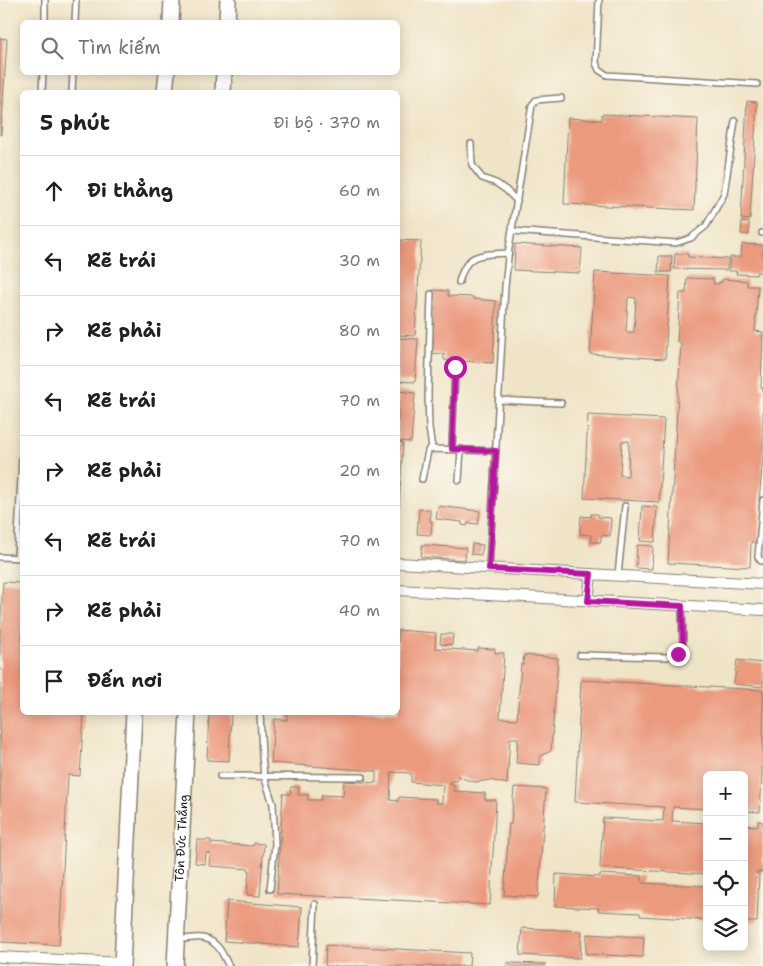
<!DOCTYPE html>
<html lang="vi">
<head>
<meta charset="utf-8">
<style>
	body { margin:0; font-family:"Shantell Sans",sans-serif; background:#f2f2f2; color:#202124 }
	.controls { position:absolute; right:15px; bottom:15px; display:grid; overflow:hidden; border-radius:8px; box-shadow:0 2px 12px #0003 }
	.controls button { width:45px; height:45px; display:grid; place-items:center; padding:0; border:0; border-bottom:1px solid #e0e0e0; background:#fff; color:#202124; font:25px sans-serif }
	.stop { position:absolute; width:15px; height:15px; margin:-11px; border:4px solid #b5179e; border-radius:50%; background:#fff }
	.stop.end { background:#b5179e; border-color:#fff; box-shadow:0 1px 5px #0008 }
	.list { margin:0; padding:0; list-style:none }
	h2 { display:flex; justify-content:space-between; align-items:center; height:65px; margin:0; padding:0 20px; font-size:21px }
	h2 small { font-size:16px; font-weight:400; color:#757577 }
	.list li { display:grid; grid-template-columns:32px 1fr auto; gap:15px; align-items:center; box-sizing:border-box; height:70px; padding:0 20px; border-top:1px solid #e0e0e0 }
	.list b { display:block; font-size:19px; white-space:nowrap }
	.list em { font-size:16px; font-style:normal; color:#757577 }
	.icon { flex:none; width:28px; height:28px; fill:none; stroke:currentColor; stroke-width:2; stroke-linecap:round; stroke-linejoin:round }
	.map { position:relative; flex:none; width:763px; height:966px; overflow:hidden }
	.search { position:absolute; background:#fff; box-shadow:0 2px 12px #0003; left:20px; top:20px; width:380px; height:55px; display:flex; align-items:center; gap:12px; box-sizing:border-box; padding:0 18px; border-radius:8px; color:#757577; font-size:19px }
	.panel { position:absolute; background:#fff; box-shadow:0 2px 12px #0003; left:20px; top:90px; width:380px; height:625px; border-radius:8px }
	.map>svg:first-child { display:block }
	.building { fill:#eb9a7e; fill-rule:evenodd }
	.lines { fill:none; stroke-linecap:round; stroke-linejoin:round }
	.service-casing { stroke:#868072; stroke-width:8 }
	.minor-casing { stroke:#868072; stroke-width:12 }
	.primary-casing { stroke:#868072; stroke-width:18 }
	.service { stroke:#fff; stroke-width:5 }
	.minor { stroke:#fff; stroke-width:10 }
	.primary { stroke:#fff; stroke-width:15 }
	.route { stroke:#b5179e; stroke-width:6 }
	.labels { text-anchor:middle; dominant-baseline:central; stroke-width:4.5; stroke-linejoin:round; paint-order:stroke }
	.street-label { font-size:12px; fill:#1c1c1c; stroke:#fbf7ec }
</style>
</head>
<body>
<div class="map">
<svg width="763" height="966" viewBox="0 0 763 966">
	<rect width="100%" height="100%" fill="#fbf7ec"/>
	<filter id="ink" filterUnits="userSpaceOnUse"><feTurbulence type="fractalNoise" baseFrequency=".02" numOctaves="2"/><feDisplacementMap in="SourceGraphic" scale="10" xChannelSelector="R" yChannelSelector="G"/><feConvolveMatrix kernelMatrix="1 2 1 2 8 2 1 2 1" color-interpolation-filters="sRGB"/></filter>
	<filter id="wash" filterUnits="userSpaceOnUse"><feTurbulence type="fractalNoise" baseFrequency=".0096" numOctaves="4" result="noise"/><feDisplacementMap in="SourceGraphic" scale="20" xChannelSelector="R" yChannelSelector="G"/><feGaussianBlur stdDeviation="1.12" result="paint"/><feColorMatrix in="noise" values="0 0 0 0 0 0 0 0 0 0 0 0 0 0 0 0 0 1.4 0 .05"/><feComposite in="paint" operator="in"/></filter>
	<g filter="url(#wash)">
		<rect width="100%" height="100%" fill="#f0e4c7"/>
		<g id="blocks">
			<g class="building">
				<path d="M0,38L7,39L1,135H0Z"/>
				<path d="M747,101L757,102L750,220L741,219Z"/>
				<path d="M602,114L698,119L694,210L564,204L568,118L602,120Z"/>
				<path d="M742,222L749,223V235L741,234Z"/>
				<path d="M398,240L421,241L415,336L398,335Z"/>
				<path d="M515,244L582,248L580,273L514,270Z"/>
				<path d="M742,244L763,245V272H757L756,275L736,274L737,271H729L730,257H741Z"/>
				<path d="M675,254H688V257L728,259L727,270L674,269Z"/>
				<path d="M659,256H672L671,272H658Z"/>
				<path d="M595,272L670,276L665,359L590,354ZM628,297L636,298L634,332H626Z"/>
				<path d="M687,278L714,279L713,284H719V282H722V279L747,281V286H758L755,331L763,332L761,388H763V457L759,501H760L758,542H751L750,567L668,563L681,342H677L680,293H686Z"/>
				<path d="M433,290L448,291V296L473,297V299L496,301L493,363L444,360V354L430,353Z"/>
				<path d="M398,338L418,339L415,382L398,381Z"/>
				<path d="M398,391L415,393L411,442L398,441Z"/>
				<path d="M588,415L664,419L659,502L584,498ZM622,441H629L628,476L620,475Z"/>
				<path d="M398,442L403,443L399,507H398Z"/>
				<path d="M438,506L480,511L478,524L468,523L467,526L462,525V522L436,519Z"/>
				<path d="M642,506L657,507L655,542L640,541Z"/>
				<path d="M419,509L430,510V521H432L431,535L417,534Z"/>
				<path d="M591,514H598V517L611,518L610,536L601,535V542H591V535L580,534L581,516L591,517Z"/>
				<path d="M472,544L483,545L481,555L471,554Z"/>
				<path d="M422,545L466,548L465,560L421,557Z"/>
				<path d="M637,545L653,546L652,569L636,568Z"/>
				<path d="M3,582L22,583V712H84L80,776L68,775L59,945L0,942V632Z"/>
				<path d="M398,630L436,633L435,648L478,651V648L495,649V653H504L500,718L517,719L521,664L523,665L524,655L558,658L551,751L540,756V765L516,763L518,738H510L507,784L490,780L476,782L470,781L458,776L457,781H451L450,785H454V791L485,793V800H496L490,905L277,894L283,794H290L291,787H299L298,795H308V800H321L322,795L343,796L344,781L376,783V771L271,763L274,719L287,720V712H398ZM391,772L411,773V782L443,785L442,803H436V799L399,797L398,801L390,800Z"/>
				<path d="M441,634H453L452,645L440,644Z"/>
				<path d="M737,660L763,663V687L734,684Z"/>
				<path d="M581,680L763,690V755L760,812L744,811V775H707V809L673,807L672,821L707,823V874L600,868L603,818L663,821L664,807L575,802Z"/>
				<path d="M209,712H231L229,761L207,760Z"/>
				<path d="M514,787L546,789L538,897L504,895L509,824H511Z"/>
				<path d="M758,821L763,822V872H756V874H759L757,922H744V825L758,826Z"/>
				<path d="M197,840H211V843L253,846L254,843L264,844L260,896L247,895L249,869L209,866L210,853H206L205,864L195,863Z"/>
				<path d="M556,874L600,877V874L642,876V883L707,886V920L640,916V913L598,911L599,908L555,906Z"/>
				<path d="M227,901L302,907L299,947L224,941Z"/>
				<path d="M522,928L582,931L580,958L520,955Z"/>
				<path d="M587,934L644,937L643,957L586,954Z"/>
				<path d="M326,945L470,953L469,966H325Z"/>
				<path d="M507,963L545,964V966H506Z"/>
			</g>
		</g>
	</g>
	<g filter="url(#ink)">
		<use href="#blocks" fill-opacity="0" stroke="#868072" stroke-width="1"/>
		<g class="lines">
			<defs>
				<g id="service">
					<path d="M45,0V22"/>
					<path d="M599,0L596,63L599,70L607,75L757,84"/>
					<path d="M75,22L76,0"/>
					<path d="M42,92L43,72"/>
					<path d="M72,92L73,72"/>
					<path d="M471,144L472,165L482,178L496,183L506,190L517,201"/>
					<path d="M512,231L676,243L691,238L706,226L724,194L735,121"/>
					<path d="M762,233H763"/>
					<path d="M459,282C467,251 481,255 509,253"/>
					<path d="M431,294L428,393L429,428L432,448"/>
					<path d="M499,400L561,403"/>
					<path d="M452,449L455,367"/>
					<path d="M422,479L428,451L429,449L496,451"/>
					<path d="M459,480L461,449"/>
					<path d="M763,500L758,557L761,561H763"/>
					<path d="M0,557L22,558"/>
					<path d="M17,558L22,457"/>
					<path d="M489,568L505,287L509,248L532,105L536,100L561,98"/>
					<path d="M618,575L625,506"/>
					<path d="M580,655L667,657L677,654L683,646L682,606"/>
					<path d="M260,712L262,756L264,776L273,804L275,844L270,889"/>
					<path d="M220,776L363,777"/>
					<path d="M177,940C190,938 206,934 216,945C222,950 225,960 229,966"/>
					<path d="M312,966L315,904"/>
				</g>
				<g id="minor">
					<path d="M398,563L763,584"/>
					<path d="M398,590L763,610"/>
					<path d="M588,601L591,574"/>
					<path d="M0,957L122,963"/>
				</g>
				<g id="primary">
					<path d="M171,22L172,0"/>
					<path d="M227,22L228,0"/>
					<path d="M165,92L167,72"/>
					<path d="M223,92L224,72"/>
					<path d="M122,966L134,712"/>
					<path id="s1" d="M175,966L188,712"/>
				</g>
			</defs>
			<use href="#service" class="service-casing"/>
			<use href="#minor" class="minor-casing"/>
			<use href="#primary" class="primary-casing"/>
			<use href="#service" class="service"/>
			<use href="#minor" class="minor"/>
			<use href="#primary" class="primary"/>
		</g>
	</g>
	<g class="lines" filter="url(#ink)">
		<path class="route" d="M455,367L452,449L496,451L489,569L591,574L588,601L682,606L683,646L678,654"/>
	</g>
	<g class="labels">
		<g class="street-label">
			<text stroke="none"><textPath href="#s1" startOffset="128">Tôn Đức Thắng</textPath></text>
		</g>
	</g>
</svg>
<div class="controls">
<button>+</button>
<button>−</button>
<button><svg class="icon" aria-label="locate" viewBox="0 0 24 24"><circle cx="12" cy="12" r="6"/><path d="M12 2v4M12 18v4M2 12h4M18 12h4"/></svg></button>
<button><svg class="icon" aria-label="layers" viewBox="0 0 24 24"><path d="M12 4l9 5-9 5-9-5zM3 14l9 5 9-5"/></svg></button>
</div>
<div class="stop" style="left:455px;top:367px"></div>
<div class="stop end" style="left:678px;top:654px"></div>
<div class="search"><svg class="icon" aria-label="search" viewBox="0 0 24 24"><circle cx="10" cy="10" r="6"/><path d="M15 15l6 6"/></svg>Tìm kiếm</div>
<section class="panel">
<h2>5 phút<small>Đi bộ · 370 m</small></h2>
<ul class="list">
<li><svg class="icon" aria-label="ahead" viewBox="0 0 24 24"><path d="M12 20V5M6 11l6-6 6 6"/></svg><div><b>Đi thẳng</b></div><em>60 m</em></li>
<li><svg class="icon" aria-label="left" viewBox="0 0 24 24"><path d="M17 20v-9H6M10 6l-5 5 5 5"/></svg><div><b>Rẽ trái</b></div><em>30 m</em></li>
<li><svg class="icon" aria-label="right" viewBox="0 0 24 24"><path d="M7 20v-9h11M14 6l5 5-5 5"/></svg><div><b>Rẽ phải</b></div><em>80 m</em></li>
<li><svg class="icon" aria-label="left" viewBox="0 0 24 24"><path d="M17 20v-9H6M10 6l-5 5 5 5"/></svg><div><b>Rẽ trái</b></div><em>70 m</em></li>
<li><svg class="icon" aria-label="right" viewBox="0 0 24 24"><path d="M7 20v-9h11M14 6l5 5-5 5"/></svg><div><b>Rẽ phải</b></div><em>20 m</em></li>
<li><svg class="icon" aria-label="left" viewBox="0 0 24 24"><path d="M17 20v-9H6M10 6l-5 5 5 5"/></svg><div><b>Rẽ trái</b></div><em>70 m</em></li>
<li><svg class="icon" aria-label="right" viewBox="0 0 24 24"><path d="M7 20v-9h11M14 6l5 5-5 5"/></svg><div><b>Rẽ phải</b></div><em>40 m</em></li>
<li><svg class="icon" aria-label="arrive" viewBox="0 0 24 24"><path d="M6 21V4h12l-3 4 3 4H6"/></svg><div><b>Đến nơi</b></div></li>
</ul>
</section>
</div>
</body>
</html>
